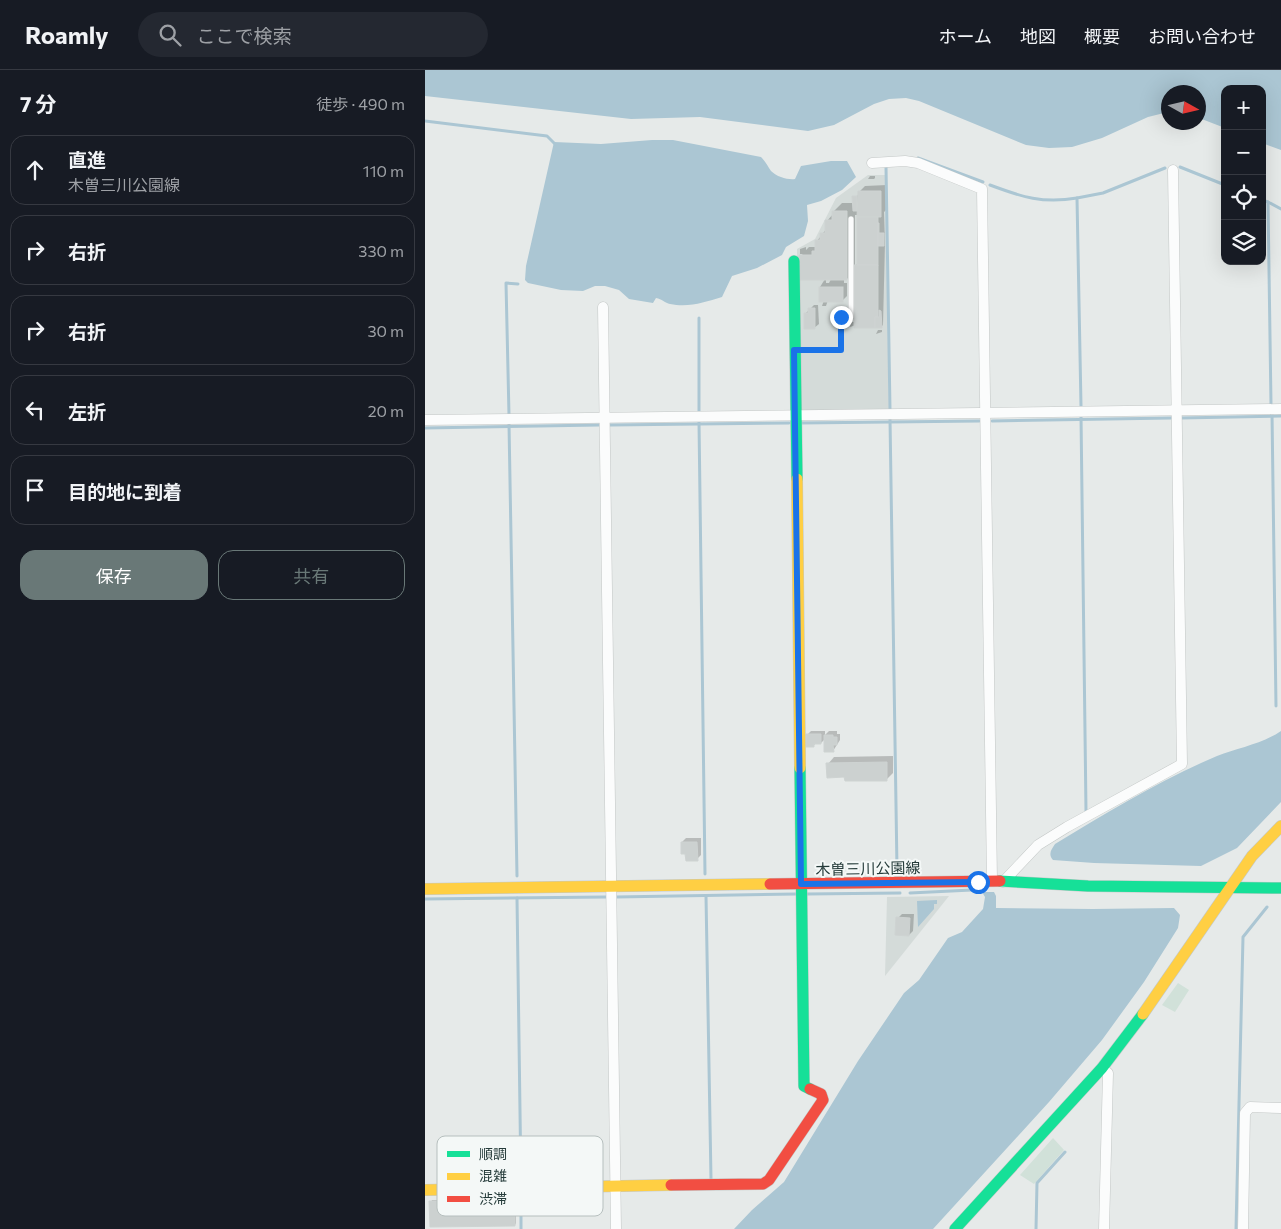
<!DOCTYPE html>
<html lang="ja">
<head>
<meta charset="utf-8">
<style>
	body { margin:0; font-family:Commissioner,"Noto Sans JP",sans-serif; background:#242831; color:#f1f3f6 }
	.controls { position:absolute; right:15px; top:15px; display:grid; overflow:hidden; border-radius:10px; box-shadow:0 5px 20px #0002 }
	.controls button { width:45px; height:45px; display:grid; place-items:center; padding:0; border:0; border-bottom:1px solid #363941; background:#171b24; color:#f1f3f6; font:25px sans-serif }
	.compass { position:absolute; left:736px; top:15px; width:45px; height:45px; border-radius:50%; background:#171b24; box-shadow:0 5px 20px #0002; rotate:98deg }
	.stop { position:absolute; width:15px; height:15px; margin:-11px; border:4px solid #1a73e8; border-radius:50%; background:#fff }
	.stop.end { background:#1a73e8; border-color:#fff; box-shadow:0 1px 5px #0008 }
	.list { margin:0; padding:0; list-style:none }
	h2 { display:flex; justify-content:space-between; align-items:center; height:65px; margin:0; padding:0 20px; font-size:21px }
	h2 small { font-size:16px; font-weight:400; color:#9ea1a6 }
	.list li { display:grid; grid-template-columns:32px 1fr auto; gap:15px; align-items:center; box-sizing:border-box; height:70px; margin:0 10px 10px; padding:0 10px; border:1px solid #363941; border-radius:15px }
	.list b { display:block; font-size:19px; white-space:nowrap }
	.list p { margin:0; font-size:16px; white-space:nowrap; color:#9ea1a6 }
	.list em { font-size:16px; font-style:normal; color:#9ea1a6 }
	.actions { display:flex; gap:10px; padding:15px 20px }
	.actions a { flex:1; padding:11px 0; border:1px solid #697877; border-radius:15px; text-align:center; font-size:18px; color:#697877 }
	.actions .main { background:#697877; color:#fff }
	.icon { flex:none; width:28px; height:28px; fill:none; stroke:currentColor; stroke-width:2; stroke-linecap:round; stroke-linejoin:round }
	.map { position:relative; flex:none; width:856px; height:1159px; overflow:hidden }
	header { display:flex; align-items:center; gap:30px; box-sizing:border-box; height:70px; padding:0 25px; background:#171b24; border-bottom:1px solid #363941 }
	header strong { font-size:24px }
	nav { display:flex; gap:28px; margin-inline-start:auto; font-size:18px }
	.search { width:350px; height:45px; background:#242831; display:flex; align-items:center; gap:12px; box-sizing:border-box; padding:0 18px; border-radius:28px; color:#9ea1a6; font-size:19px }
	main { display:flex }
	aside { flex:1; background:#171b24 }
	.map>svg:first-child { display:block }
	.built { fill:#d4dbd9 }
	.green { fill:#d1e1d9 }
	.water { fill:#abc6d3 }
	.shadow { fill:#0003; fill-rule:evenodd }
	.lines { fill:none; stroke-linecap:round; stroke-linejoin:round }
	.stream { stroke:#abc6d3; stroke-width:3 }
	.building { fill:#ccd1d0; stroke:#ced3d2 }
	.lane-casing { stroke:#c3c7c6; stroke-width:6 }
	.street-casing { stroke:#c3c7c6; stroke-width:11 }
	.fast-casing { stroke:#c3c8c7; stroke-width:12 }
	.slow-casing { stroke:#c3c8c7; stroke-width:12 }
	.jam-casing { stroke:#c3c8c7; stroke-width:12 }
	.lane { stroke:#fbfcfc; stroke-width:5 }
	.street { stroke:#fbfcfc; stroke-width:10 }
	.fast { stroke:#16e098; stroke-width:11 }
	.slow { stroke:#ffcf43; stroke-width:11 }
	.jam { stroke:#f24e42; stroke-width:11 }
	.route { stroke:#1a73e8; stroke-width:6 }
	.labels { text-anchor:middle; dominant-baseline:central; stroke-width:4; stroke-linejoin:round; paint-order:stroke }
	.street-label { font-size:15px; fill:#253b3a; stroke:#f4f8f7 }
	.key { fill:#f4f8f7; stroke:#b6bfbe; stroke-width:1 }
	.key-label { font-size:14px; fill:#253b3a }
</style>
</head>
<body>
<header>
<strong>Roamly</strong>
<div class="search"><svg class="icon" aria-label="search" viewBox="0 0 24 24"><circle cx="10" cy="10" r="6"/><path d="M15 15l6 6"/></svg>ここで検索</div>
<nav><a>ホーム</a><a>地図</a><a>概要</a><a>お問い合わせ</a></nav>
</header>
<main>
<aside>
<h2>7 分<small>徒歩 · 490 m</small></h2>
<ul class="list">
<li><svg class="icon" aria-label="ahead" viewBox="0 0 24 24"><path d="M12 20V5M6 11l6-6 6 6"/></svg><div><b>直進</b><p>木曽三川公園線</p></div><em>110 m</em></li>
<li><svg class="icon" aria-label="right" viewBox="0 0 24 24"><path d="M7 20v-9h11M14 6l5 5-5 5"/></svg><div><b>右折</b></div><em>330 m</em></li>
<li><svg class="icon" aria-label="right" viewBox="0 0 24 24"><path d="M7 20v-9h11M14 6l5 5-5 5"/></svg><div><b>右折</b></div><em>30 m</em></li>
<li><svg class="icon" aria-label="left" viewBox="0 0 24 24"><path d="M17 20v-9H6M10 6l-5 5 5 5"/></svg><div><b>左折</b></div><em>20 m</em></li>
<li><svg class="icon" aria-label="arrive" viewBox="0 0 24 24"><path d="M6 21V4h12l-3 4 3 4H6"/></svg><div><b>目的地に到着</b></div></li>
</ul>
<div class="actions"><a class="main">保存</a><a>共有</a></div>
</aside>
<div class="map">
<svg width="856" height="1159" viewBox="0 0 856 1159">
	<rect width="100%" height="100%" fill="#e6eae9"/>
	<g class="built">
		<path d="M443,105H460L464,340L377,341L373,338L372,179L390,169L411,128Z"/>
		<path d="M524,826L460,906L462,827Z"/>
	</g>
	<g class="green">
		<path d="M753,913L764,920L750,942L737,935Z"/>
		<path d="M628,1068L639,1080L609,1114L595,1105Z"/>
	</g>
	<g class="water">
		<path d="M0,0H856V80L837,73V19H800V58L774,48V22H744L743,42L723,47L677,68L647,77L624,78L601,75L494,31L481,28L464,29L449,34L409,55L383,61L275,47L206,49L0,26Z"/>
		<path d="M227,70H248L336,87C341,92 343,97 346,101C352,107 363,110 370,109L376,96L406,91H422L431,107L417,120L396,131L382,135L383,151L379,166L361,177L357,185L332,198L307,206L297,227C280,232 264,238 245,234C240,233 237,229 231,228L228,233L204,229L194,220L180,216H170L158,221L136,220L103,213L100,210L101,196L129,72L176,74Z"/>
		<path d="M856,661V732L812,778L776,796L669,793L628,790C623,784 626,780 630,774C683,742 735,710 792,686C813,678 837,674 856,661Z"/>
		<path d="M557,822H569L571,826V838L668,839L749,838L755,845L753,858L719,912L677,970L624,1032L508,1159H309L327,1140L359,1112L433,991L479,923L494,910L523,868L537,862L558,839L560,827Z"/>
		<path d="M512,830V834H509V839L493,857L492,831Z"/>
	</g>
	<g class="shadow">
		<path d="M445,106H450V108L449,109H443Z"/>
		<path d="M462,115V139L459,142L460,173L458,255L456,257L431,255L425,257L426,252H431L430,200L422,209H419V213H422V226L418,230H403L401,236H397L399,230L395,217L400,209L375,186L378,184H375V179L381,177V180L384,177H392V171L402,158V151L408,144V142L417,133H429V127L434,125V122L440,116ZM430,145H434L433,193L430,196ZM401,209H406L404,213H401Z"/>
		<path d="M389,235H393L394,254L389,258L380,244Z"/>
		<path d="M453,260H457V262L451,264Z"/>
		<path d="M386,661H400V665L404,661H412V664H415V670L408,681L400,669L396,673H391L388,676L382,665Z"/>
		<path d="M468,686V703L462,709L421,706L403,694L409,687Z"/>
		<path d="M261,768H276V785L272,789L257,772Z"/>
		<path d="M477,844H489L488,861L484,865L473,848Z"/>
		<path d="M7,1130H91V1153L90,1155L6,1132Z"/>
	</g>
	<g class="lines">
		<g class="stream">
			<path d="M0,51L122,66L130,74"/>
			<path d="M493,88L558,112"/>
			<path d="M461,97L465,339"/>
			<path d="M755,97L800,115"/>
			<path d="M565,115C597,127 618,134 652,128"/>
			<path d="M837,130L843,132L846,334"/>
			<path d="M843,132L856,139"/>
			<path d="M274,248V343"/>
			<path d="M656,336L652,128L678,123L740,98"/>
			<path d="M847,343L851,636"/>
			<path d="M84,345L81,213L93,214"/>
			<path d="M656,346L661,741"/>
			<path d="M756,348L856,346"/>
			<path d="M465,349L472,799"/>
			<path d="M567,351L746,348"/>
			<path d="M274,352L280,804"/>
			<path d="M375,353L554,351"/>
			<path d="M84,354L92,806"/>
			<path d="M185,355L364,353"/>
			<path d="M0,358L174,355"/>
			<path d="M485,823L547,820"/>
			<path d="M382,824L475,823"/>
			<path d="M281,826L286,1109"/>
			<path d="M191,827L371,824"/>
			<path d="M92,828L96,1112"/>
			<path d="M0,829L181,827"/>
			<path d="M96,1122V1159"/>
			<path d="M611,1159L612,1113L640,1082"/>
			<path d="M811,1159L818,867L842,837"/>
		</g>
	</g>
	<g class="building">
		<path d="M433,121H456V147H432Z"/>
		<path d="M427,126H432V141H428Z"/>
		<path d="M407,141H422V210H374V185H387V181H390V170H395V163H400V150H407Z"/>
		<rect x="432" y="147" width="21" height="48"/>
		<path d="M453,153H454V163H459V176H453Z"/>
		<path d="M429,195H453V247H450V258H429Z"/>
		<rect x="394" y="217" width="24" height="15"/>
		<path d="M383,238H390V259H379V243H383Z"/>
		<path d="M454,240L456,241L457,258H450V247H454Z"/>
		<path d="M381,664H396V674H389V677H381Z"/>
		<path d="M399,665H408V667H412V675H408L409,682H399Z"/>
		<path d="M462,692V711H420L419,707L402,708L401,693Z"/>
		<path d="M256,772H272L273,791H261L260,784H256Z"/>
		<path d="M471,847L485,848L484,866L470,865Z"/>
		<path d="M4,1131H90V1156L5,1157Z"/>
	</g>
	<g class="lines">
		<defs>
			<path id="lane" d="M372,280H416V247H426V149"/>
			<g id="street">
				<path d="M447,93L480,91L493,93L557,119L567,811"/>
				<path d="M178,237L191,1159"/>
				<path d="M0,350L856,339"/>
				<path d="M578,812L613,775L642,757L757,694L748,100"/>
				<path d="M677,998L683,1003L679,1159"/>
				<path d="M818,1159L820,1043L825,1037L856,1038"/>
			</g>
			<g id="fast">
				<path d="M369,191L372,409"/>
				<path d="M375,698L379,1016L385,1019"/>
				<path d="M575,811L663,816L856,818"/>
				<path d="M530,1159L677,998L718,944"/>
			</g>
			<g id="slow">
				<path d="M372,409L375,698"/>
				<path d="M0,819L345,814"/>
				<path d="M718,944L827,786L856,756"/>
				<path d="M0,1120L246,1115"/>
			</g>
			<g id="jam">
				<path d="M345,814L575,811"/>
				<path d="M246,1115L338,1114L344,1110L398,1030L396,1024L385,1019"/>
			</g>
		</defs>
		<use href="#lane" class="lane-casing"/>
		<use href="#street" class="street-casing"/>
		<use href="#fast" class="fast-casing"/>
		<use href="#slow" class="slow-casing"/>
		<use href="#jam" class="jam-casing"/>
		<use href="#lane" class="lane"/>
		<use href="#street" class="street"/>
		<use href="#fast" class="fast"/>
		<use href="#slow" class="slow"/>
		<use href="#jam" class="jam"/>
	</g>
	<g class="lines">
		<path class="route" d="M416,247V280H369L376,814L553,812"/>
	</g>
	<g class="labels">
		<g class="street-label">
			<text transform="translate(443 798) rotate(-1)">木曽三川公園線</text>
		</g>
	</g>
	<rect x="12" y="1066" width="166" height="80" rx="8" class="key"/>
	<rect x="22" y="1081" width="23" height="6" fill="#16e098"/>
	<rect x="22" y="1103" width="23" height="7" fill="#ffcf43"/>
	<rect x="22" y="1126" width="23" height="6" fill="#f24e42"/>
	<g class="key-label">
		<text x="54" y="1089">順調</text>
		<text x="54" y="1111">混雑</text>
		<text x="54" y="1134">渋滞</text>
	</g>
</svg>
<div class="controls">
<button>+</button>
<button>−</button>
<button><svg class="icon" aria-label="locate" viewBox="0 0 24 24"><circle cx="12" cy="12" r="6"/><path d="M12 2v4M12 18v4M2 12h4M18 12h4"/></svg></button>
<button><svg class="icon" aria-label="layers" viewBox="0 0 24 24"><path d="M12 4l9 5-9 5-9-5zM3 14l9 5 9-5"/></svg></button>
</div>
<svg class="compass" viewBox="-18 -18 36 36"><path d="M0-13l5 13h-10z" fill="#e53935"/><path d="M0 13l5-13h-10z" fill="#9ea1a6"/></svg>
<div class="stop" style="left:553px;top:812px"></div>
<div class="stop end" style="left:416px;top:247px"></div>
</div>
</main>
</body>
</html>
